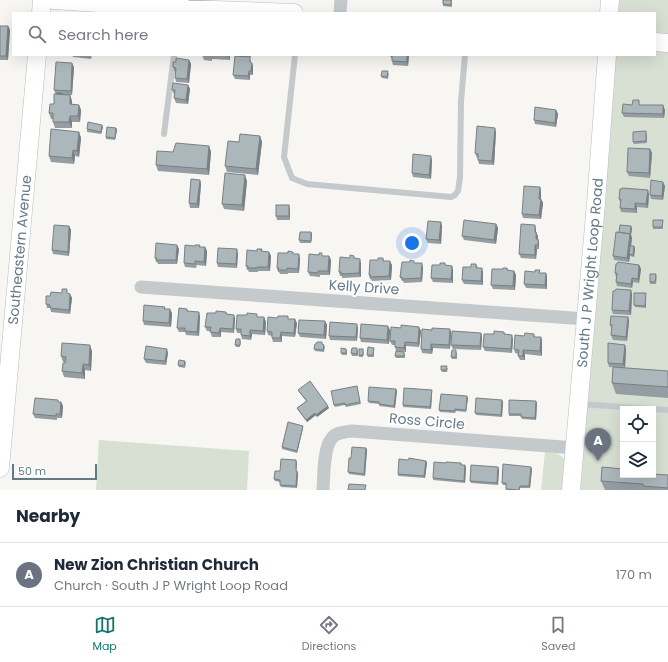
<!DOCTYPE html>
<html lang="en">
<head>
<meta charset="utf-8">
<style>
	body { margin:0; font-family:Poppins,sans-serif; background:#f2f2f3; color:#1f2937 }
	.controls { position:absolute; right:12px; bottom:12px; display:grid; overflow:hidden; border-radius:0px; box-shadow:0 4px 16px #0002 }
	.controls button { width:36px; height:36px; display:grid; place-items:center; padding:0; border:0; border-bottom:1px solid #e0e1e3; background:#fff; color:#1f2937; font:20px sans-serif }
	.scale { position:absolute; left:12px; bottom:10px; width:85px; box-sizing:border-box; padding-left:4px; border:2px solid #627a87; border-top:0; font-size:11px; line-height:14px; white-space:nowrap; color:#627a87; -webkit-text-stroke:3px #fff; paint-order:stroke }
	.you { position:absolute; left:412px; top:243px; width:14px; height:14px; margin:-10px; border:3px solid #fff; border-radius:50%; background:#1a73e8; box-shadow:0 0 0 6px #1a73e833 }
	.badge { display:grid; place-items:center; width:26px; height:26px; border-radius:50%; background:#0f766e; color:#fff; font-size:13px; font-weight:700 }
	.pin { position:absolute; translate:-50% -33px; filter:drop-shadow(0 1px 2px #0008) }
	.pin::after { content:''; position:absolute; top:21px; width:14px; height:12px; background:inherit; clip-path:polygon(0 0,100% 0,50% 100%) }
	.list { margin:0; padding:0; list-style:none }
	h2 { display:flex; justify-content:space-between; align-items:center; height:52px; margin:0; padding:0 16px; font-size:17px }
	h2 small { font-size:13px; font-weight:400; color:#747a83 }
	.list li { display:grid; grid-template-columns:26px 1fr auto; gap:12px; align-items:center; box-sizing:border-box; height:64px; padding:0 16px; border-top:1px solid #e0e1e3 }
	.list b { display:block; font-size:15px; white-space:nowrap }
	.list p { margin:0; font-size:13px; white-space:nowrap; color:#747a83 }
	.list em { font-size:13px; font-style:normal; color:#747a83 }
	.icon { flex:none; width:22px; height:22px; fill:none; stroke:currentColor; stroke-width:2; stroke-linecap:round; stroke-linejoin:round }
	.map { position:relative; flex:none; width:668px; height:490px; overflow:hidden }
	.search { position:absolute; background:#fff; box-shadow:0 4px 16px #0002; left:12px; right:12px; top:12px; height:44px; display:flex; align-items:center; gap:10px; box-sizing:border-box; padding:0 14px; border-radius:0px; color:#747a83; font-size:15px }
	.sheet { height:116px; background:#fff }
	nav { display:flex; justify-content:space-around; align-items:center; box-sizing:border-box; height:56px; border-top:1px solid #e0e1e3; background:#fff; font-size:11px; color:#747a83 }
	nav a { display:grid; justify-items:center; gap:2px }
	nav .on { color:#0f766e }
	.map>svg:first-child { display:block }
	.green { fill:#d8dfd3; fill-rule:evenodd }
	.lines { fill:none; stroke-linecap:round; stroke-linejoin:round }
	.secondary-casing { stroke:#b8bec2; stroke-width:19 }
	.lane { stroke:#c4c9cc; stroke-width:6 }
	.street { stroke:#c4c9cc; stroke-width:13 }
	.secondary { stroke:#fff; stroke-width:18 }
	.wall { fill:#949da1 }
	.shaded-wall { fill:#788083 }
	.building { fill:#acb7bb; stroke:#788083 }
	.labels { text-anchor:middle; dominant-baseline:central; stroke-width:4; stroke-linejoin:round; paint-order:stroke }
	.street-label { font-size:14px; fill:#627a87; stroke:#fff }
</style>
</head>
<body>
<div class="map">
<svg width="668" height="490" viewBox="0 0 668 490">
	<rect width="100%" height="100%" fill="#f7f6f3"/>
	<g class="green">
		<path d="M610,0H668V490H571L607,55H655V13H610ZM623,409H653V475H623Z"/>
		<path d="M99,440L249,451L247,490H96Z"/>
		<path d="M545,452C574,454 566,468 565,490H541Z"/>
	</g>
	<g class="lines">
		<defs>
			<g id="secondary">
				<path d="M53,0L188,9L294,13"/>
				<path d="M41,13L42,0"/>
				<path d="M609,13L610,0"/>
				<path d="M655,42L668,43"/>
				<path id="s1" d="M0,468L37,55"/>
				<path id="s2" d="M571,490L596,203L607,55"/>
			</g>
		</defs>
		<use href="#secondary" class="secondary-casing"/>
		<g class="lane">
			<path d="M295,55L284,157L292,178L307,184L451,197L455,195L458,191L460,177L461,101L465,55"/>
			<path d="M164,134L174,55"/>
			<path d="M580,404L652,409"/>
			<path d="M653,409L668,410"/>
		</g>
		<g class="street">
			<path d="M340,13L341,0"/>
			<path d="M141,287L586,319"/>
			<path d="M323,490C324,477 323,448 332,438C337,432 345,432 352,431L575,448"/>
		</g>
		<use href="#secondary" class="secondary"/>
	</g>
	<g class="wall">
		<path d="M443,0H452V7L443,6Z"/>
		<path d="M0,26H8L10,30L8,60H0Z"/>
		<path d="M72,55H92L91,59L73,57Z"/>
		<path d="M202,55H230V60L212,59V61L204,60Z"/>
		<path d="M236,55H252L251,57L237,56Z"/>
		<path d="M390,55H409L408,66L393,65L392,61V58H391Z"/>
		<path d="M250,57L251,63H252L253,67V75H250V80L235,79L233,75Z"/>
		<path d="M189,60L191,64L189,83L176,82L175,78V71H174L173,67L176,62Z"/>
		<path d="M74,67L72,95H70L72,101V104L79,105L81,110L80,122H72V128H55L53,122V119H51L49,113L54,104L56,94L54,90Z"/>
		<path d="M389,73L388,79L382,78L381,76Z"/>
		<path d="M188,85L190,89L188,104L176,103L174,98L175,94H174L172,90Z"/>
		<path d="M641,105L665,110L664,118L624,117L622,113Z"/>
		<path d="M556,110L558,114L556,127L535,124L534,120Z"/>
		<path d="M103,127L101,134L87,132V129Z"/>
		<path d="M116,128L117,130L115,140L106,139V137Z"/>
		<path d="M79,132L81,138L79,157L75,156L74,164L51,162L49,156Z"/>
		<path d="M496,132L494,165L479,164L478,160V158H477L475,153Z"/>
		<path d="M647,133V143L634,144L633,142Z"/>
		<path d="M260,136L262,142L258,175L227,172L225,166L239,142Z"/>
		<path d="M209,146L211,152L209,175L158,171L156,165L173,152Z"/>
		<path d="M650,149L652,153L650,178L629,176L627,172Z"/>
		<path d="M432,160L431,179L413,177L412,173Z"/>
		<path d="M200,180L201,184L199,208H190L189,203Z"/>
		<path d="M247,181L244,211L224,209L222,204Z"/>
		<path d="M665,186L663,200L651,199L650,195Z"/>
		<path d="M540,187L541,191V199L543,203L541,219L523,218L522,214Z"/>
		<path d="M649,194L648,208L637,207V213L621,212L620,208V202L619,199Z"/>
		<path d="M290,209V220H277L276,216Z"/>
		<path d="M441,222L442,226L441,244L428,243L426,239Z"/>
		<path d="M663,222V229H653V227Z"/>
		<path d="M496,224L498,228L496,244L464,240L462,236Z"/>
		<path d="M69,226L71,230L69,256L53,254L52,250Z"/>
		<path d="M632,228L631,235L632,238L631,246L635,248L634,257L630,256L629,262L614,260L613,256L619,232Z"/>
		<path d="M536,229V232L539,243V249H537L536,259L521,258L519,254Z"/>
		<path d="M311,232L312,234L311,243H300L299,240Z"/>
		<path d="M416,243L417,245L416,252H411L410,250Z"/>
		<path d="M200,247H205L207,251L206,266L197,265L196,268L185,267L184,263Z"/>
		<path d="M179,249L177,264H158L157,262H156L155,258Z"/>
		<path d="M262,249V251L269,252L271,256L270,271H258V272H249L248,270H247L246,266L257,251Z"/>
		<path d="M238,253L237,268L218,267L217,263Z"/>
		<path d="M294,254L300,258L299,273H288V274H280L279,272H278L277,268Z"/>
		<path d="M323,256H329L331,260L330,275H320V277L310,276L308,272Z"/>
		<path d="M355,258L361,263V277L342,278V276H340L339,272Z"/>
		<path d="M383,258L384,261L392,265L391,280L372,281L371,279H370L369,275L378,260Z"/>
		<path d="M415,263L423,267L422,282L404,283L403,281H402L400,277Z"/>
		<path d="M476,264L478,268L483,272V285L464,284L462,280L471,267Z"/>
		<path d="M446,265L452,266L453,270V283L433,282L431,278Z"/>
		<path d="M639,265L641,269L639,283L633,282L632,288L617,286L616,282V277L615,273Z"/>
		<path d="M507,268L508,270L514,271L516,275L515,290L493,289L491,285Z"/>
		<path d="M540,273H546L547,277V289L526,288L524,284Z"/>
		<path d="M657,276L656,284H650V282Z"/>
		<path d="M631,290L632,295L631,315L613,314L612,310Z"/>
		<path d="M68,294H70L72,298L70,314L51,312L50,308H47L46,304L50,296Z"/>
		<path d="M646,295V308L635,307L634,305Z"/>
		<path d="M165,307V309L172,313L171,327L144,325L143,321Z"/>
		<path d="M187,309L188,311L200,316L199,336L186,335L185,332H179L177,328Z"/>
		<path d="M226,312L227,314L234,315L235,319L234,333L221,332V337H212L210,331H207L205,327L216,313Z"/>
		<path d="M258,317H264L266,322L265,335L252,334L251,340L242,339L241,335V333H237L236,329Z"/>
		<path d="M628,317L629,321L627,341L613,340L611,335L612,329L610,325Z"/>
		<path d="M289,319L297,323L295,337L282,336V342H273L272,338V336L268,335L267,331Z"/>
		<path d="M325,321L327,325L326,339L300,337L298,333Z"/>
		<path d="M358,328L357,341L330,340L329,336Z"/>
		<path d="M450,329L451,333L450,349L433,348L432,354L422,353L421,349L432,330Z"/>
		<path d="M390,330L389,344L361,342L360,338Z"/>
		<path d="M421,331L419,347L406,346V352L396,351L395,347V345H392L390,341Z"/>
		<path d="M504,332L505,334L513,339L512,353L485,351L483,347Z"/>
		<path d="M481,333L482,337L481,350L453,349L451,345Z"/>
		<path d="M534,334L535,337H541L542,341V356L525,354V360H520L518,356V354L515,353L514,349L524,336Z"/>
		<path d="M241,341L240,347H236L235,345Z"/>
		<path d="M316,344H323L325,347L324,352L315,351L314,349Z"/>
		<path d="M625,345L626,349L625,368L609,367L608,363Z"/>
		<path d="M374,348V357H368L367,355Z"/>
		<path d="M346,349L347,351V355H342L341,353Z"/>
		<path d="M358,350V356H352L351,353Z"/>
		<path d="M92,351L91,371L85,370V379L64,377L62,371L66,363L63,362L61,356Z"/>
		<path d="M364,351L363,357H359V355Z"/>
		<path d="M457,352V359H452L451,357Z"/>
		<path d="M168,353L166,365L146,363L144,359Z"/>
		<path d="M405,354V358H396L395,356Z"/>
		<path d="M185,361L186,363L185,368L179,367L178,365Z"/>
		<path d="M448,368L447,372H442L441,370Z"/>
		<path d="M668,371V398L616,394L612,383Z"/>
		<path d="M357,388L361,404L346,407L345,405L335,407L334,405Z"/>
		<path d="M396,389L397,391L395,408L379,406V404L369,403L368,401Z"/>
		<path d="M298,390L329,408L317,417L316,415L307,422L298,410L297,408L306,401L299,392Z"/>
		<path d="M432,392L431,409L403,407V405Z"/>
		<path d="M468,398L466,412L456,411L455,413L440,412L439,410Z"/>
		<path d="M502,400L503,402L502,417L476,415L475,413Z"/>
		<path d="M58,402H61L63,406L62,418H57V420L35,418L33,414Z"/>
		<path d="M537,403L536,420L522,419L521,416H509V414Z"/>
		<path d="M303,426V428L297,453L282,449V447Z"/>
		<path d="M366,448L367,450L365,476L349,474L348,472L351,458Z"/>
		<path d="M426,461L427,463L425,478L398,476V474Z"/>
		<path d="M297,463L296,471L298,473L297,488L281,487L280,485V482L275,481L274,479L280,471Z"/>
		<path d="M446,463H461L462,465H465L466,467L465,483L433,480V478Z"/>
		<path d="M499,469L498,485L471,483L470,481Z"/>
		<path d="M532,469L530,488H520V490H506V485H503L502,483Z"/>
		<path d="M623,475H668V490H605L601,481Z"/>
	</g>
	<g class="shaded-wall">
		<path d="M8,26L10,30L8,60L6,56Z"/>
		<path d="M228,55H230V60Z"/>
		<path d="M407,55H409L408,66L407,62Z"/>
		<path d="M189,60L191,64L189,83L187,79Z"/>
		<path d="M72,63L74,67L72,95L71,91Z"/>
		<path d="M252,63L253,67V75L251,71Z"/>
		<path d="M249,71L250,75V80L248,76Z"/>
		<path d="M188,85L190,89L188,104L186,100Z"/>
		<path d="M70,95L72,101V110L70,104Z"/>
		<path d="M79,105L81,110L80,122L78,116Z"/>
		<path d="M663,105L665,110L664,118L663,114Z"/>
		<path d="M556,110L558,114L556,127L555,123Z"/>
		<path d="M70,116L72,122V128L69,122Z"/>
		<path d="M102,125L103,127L101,134V132Z"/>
		<path d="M116,128L117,130L115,140V138Z"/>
		<path d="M495,128L496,132L494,165L492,161Z"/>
		<path d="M79,132L81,138L79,157L77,151Z"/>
		<path d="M260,136L262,142L258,175L256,169Z"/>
		<path d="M209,146L211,152L209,175L207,169Z"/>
		<path d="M650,149L652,153L650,178L649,173Z"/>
		<path d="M73,150L75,156L74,164L72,158Z"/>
		<path d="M431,156L432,160L431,179L429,175Z"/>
		<path d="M245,175L247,181L244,211L242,205Z"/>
		<path d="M200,180L201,184L199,208L197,204Z"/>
		<path d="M663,182L665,186L663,200L662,196Z"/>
		<path d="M540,187L541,191V203L539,199Z"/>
		<path d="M648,190L649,194L648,208L646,204Z"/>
		<path d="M541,199L543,203L541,219L539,215Z"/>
		<path d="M635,203L637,207V213L635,209Z"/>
		<path d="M289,205L290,209V220L289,216Z"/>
		<path d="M441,222L442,226L441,244L439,240Z"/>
		<path d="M496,224L498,228L496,244L494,240Z"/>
		<path d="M535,225L536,229V236L535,232Z"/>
		<path d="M69,226L71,230L69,256L68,252Z"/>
		<path d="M631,226L632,228L631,235L632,238L630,254H629L630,255L629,262L627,258Z"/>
		<path d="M311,232L312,234L311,243Z"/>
		<path d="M536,232L538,236V243L536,239Z"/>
		<path d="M538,239L539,243V249L538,245Z"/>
		<path d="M177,245L179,249L177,264L176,260Z"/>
		<path d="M535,245L537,249L536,259L535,255Z"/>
		<path d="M634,246L635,248L634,257L633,255Z"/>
		<path d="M205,247L207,251L206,266L204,262Z"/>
		<path d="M237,249L238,253L237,268L236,264Z"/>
		<path d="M269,252L271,256L270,271L268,267Z"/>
		<path d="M299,254L300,258L299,273L298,269Z"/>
		<path d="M329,256L331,260L330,275L328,271Z"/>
		<path d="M360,259L361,263V277L359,273Z"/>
		<path d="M390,261L392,265L391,280L389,276Z"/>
		<path d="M422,263L423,267L422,282L421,278Z"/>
		<path d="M639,265L641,269L639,283L638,279Z"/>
		<path d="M452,266L453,270V283L451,279Z"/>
		<path d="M482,268L483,272V285L481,281Z"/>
		<path d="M514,271L516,275L515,290L513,286Z"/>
		<path d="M546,273L547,277V289L545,285Z"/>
		<path d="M632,278L633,282L632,288L631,284Z"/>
		<path d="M631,290L632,295L631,315L629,311Z"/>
		<path d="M646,293V308L645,306Z"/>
		<path d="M70,294L72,298L70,314L69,310Z"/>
		<path d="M170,309L172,313L171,327L169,323Z"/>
		<path d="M199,312L200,316L199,336L197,332Z"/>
		<path d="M234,315L235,319L234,333L233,329Z"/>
		<path d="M264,317L266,322L265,335L263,331Z"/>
		<path d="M628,317L629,321L627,341L626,337Z"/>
		<path d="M295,319L297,323L295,337L294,333Z"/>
		<path d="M325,321L327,325L326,339L324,335Z"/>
		<path d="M357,324L358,328L357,341L356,337Z"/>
		<path d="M388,326L390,330L389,344L387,340Z"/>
		<path d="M419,327L421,331L419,347L418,343Z"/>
		<path d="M220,328L221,332V337L219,333Z"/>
		<path d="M450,329L451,333L450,349L449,345Z"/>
		<path d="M250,330L252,334L251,340L250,336Z"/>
		<path d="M281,332L282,336V342L280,338Z"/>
		<path d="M481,333L482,337L481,350L480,346Z"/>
		<path d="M512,335L513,339L512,353L511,349Z"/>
		<path d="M541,337L542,341V356L540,351Z"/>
		<path d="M405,342L406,346V352L404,348Z"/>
		<path d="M431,344L433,348L432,354L431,350Z"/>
		<path d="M90,345L92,351L91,371L89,365Z"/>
		<path d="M625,345L626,349L625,368L623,364Z"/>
		<path d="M167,349L168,353L166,365L165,361Z"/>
		<path d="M523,350L525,354V360L523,356Z"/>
		<path d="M83,364L85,370V379L82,373Z"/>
		<path d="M396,389L397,391L395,408L394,406Z"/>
		<path d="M432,390V392L431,409L430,407Z"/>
		<path d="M467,396L468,398L466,412V410Z"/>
		<path d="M502,400L503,402L502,417L501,415Z"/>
		<path d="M536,401L537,403L536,420L535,418Z"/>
		<path d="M61,402L63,406L62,418L60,414Z"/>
		<path d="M328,406L329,408L317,417L316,415Z"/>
		<path d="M315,413L316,415L307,422L306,420Z"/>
		<path d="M303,426V428L297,453V451Z"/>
		<path d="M366,448L367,450L365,476L364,474Z"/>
		<path d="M296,460L297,463L296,473Z"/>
		<path d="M426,461L427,463L425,478L424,476Z"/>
		<path d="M465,465L466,467L465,483L464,481Z"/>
		<path d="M498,467L499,469L498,485L497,483Z"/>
		<path d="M531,467L532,469L530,488L529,486Z"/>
		<path d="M297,471L298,473L297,488L296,486Z"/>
	</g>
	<g class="building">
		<path d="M443,0H451V5L443,4Z"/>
		<path d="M0,26H8L6,56H0Z"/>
		<path d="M392,55H407V62L392,61Z"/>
		<path d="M235,56L250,57V62L252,63L251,71H249L248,76L233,75Z"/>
		<path d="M176,58L189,60L187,79L175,78L176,68L173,67V62H176Z"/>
		<path d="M56,62L72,63L71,91L54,90Z"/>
		<path d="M382,71H388L387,77L381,76Z"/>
		<path d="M173,83L188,85L186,100L174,98L175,90H172Z"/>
		<rect x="56" y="93" width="6" height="1"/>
		<path d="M54,94L70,95V104L79,105L78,116H70L69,122H53V113H49L50,104H54Z"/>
		<path d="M633,100H639V105H663V114L622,113L623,104L632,105Z"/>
		<path d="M535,107L556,110L555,123L534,120Z"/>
		<path d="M88,122L102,125L101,132L87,129Z"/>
		<path d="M477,126L495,128L492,161L478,160V154L475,153Z"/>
		<path d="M107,127L116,128L115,138L106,137Z"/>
		<path d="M51,129L79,132L77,151L73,150L72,158L49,156Z"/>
		<path d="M646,131V141L633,142V132Z"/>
		<path d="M240,134L260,136L256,169L225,166L228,141L239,142Z"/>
		<path d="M176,143L209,146L207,169L156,165L157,151L173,152Z"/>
		<path d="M628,148L650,149L649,173L627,172Z"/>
		<path d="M413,154L431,156L429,175L412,173Z"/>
		<path d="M225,173L245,175L242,205L222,204Z"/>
		<path d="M191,179L200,180L197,204L189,203Z"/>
		<path d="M651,180L663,182L662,196L650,195Z"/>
		<path d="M524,186L540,187L539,199H541L539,215L522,214Z"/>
		<path d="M622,188L648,190L646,204L635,203V209L620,208L621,199H619L620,189H622Z"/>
		<rect x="276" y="205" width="13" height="11"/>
		<path d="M464,220L496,224L494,240L462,236Z"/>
		<path d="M653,220H663L662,227H653Z"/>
		<path d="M428,221L441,222L439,240L426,239Z"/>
		<path d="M521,224L535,225V232H536V239H538V245H535V255L519,254Z"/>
		<path d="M54,225L69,226L68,252L52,250Z"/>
		<path d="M620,225L631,226L630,234L619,232Z"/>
		<path d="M300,232H311V241L299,240Z"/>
		<path d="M616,232L630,234L627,258L613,256Z"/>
		<path d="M156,243L177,245L176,260H156L157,258H155Z"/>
		<path d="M411,243H416L415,250H410Z"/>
		<path d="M185,245L195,246V245H200L199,247H205L204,262L195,261V264L184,263Z"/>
		<path d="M630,246H634L633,255L629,254Z"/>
		<path d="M218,248L237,249L236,264L217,263Z"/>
		<path d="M257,249H262L261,251L269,252L268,267H257V268H248V266H246L247,250L257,251Z"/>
		<path d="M288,251L293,252V254H299L298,269L287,268V270H278L279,268H277L278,253H288Z"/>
		<path d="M319,253H322V256H329L328,271H318V273L308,272L309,254L319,255Z"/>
		<path d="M350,255L354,256V258L360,259L359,273L341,274V272H339L340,257L350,258Z"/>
		<path d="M378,258H383V261H390L389,276L370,277L371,275H369L370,260H378Z"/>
		<path d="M410,260L414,261V263H422L421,278L402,279V277H400L402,262H410Z"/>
		<path d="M618,262L639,265L638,279L632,278L631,284L616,282L617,273H615L616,264H617Z"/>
		<path d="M440,263H445V265L452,266L451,279L431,278L432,265H440Z"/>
		<path d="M471,264H476V268H482L481,281L462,280L463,267H471Z"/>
		<path d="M503,268H507V270L514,271L513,286L491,285L492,269H503Z"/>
		<path d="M535,270H540L539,273H546L545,285L524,284L525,271L535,272Z"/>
		<path d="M650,274H656L655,282H650Z"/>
		<path d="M62,289H67V293L70,294L69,310L50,308V305L46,304V296H50L51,292L62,293Z"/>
		<path d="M616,289L631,290L629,311L612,310L613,291H615Z"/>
		<path d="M634,293H646L645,306L634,305Z"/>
		<path d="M144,305L165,307L164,309H170L169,323L143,321Z"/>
		<path d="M179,308L187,309V311L199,312L197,332L185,331V328H177Z"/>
		<path d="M216,311L226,312V314L234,315L233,329L220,328L219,333L210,332L211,327H205L207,313H216Z"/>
		<path d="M247,313L257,314V317H264L263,331L250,330V336L241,335V329H236L237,315H247Z"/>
		<path d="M278,316H288V319H295L294,333L281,332L280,338H272V332L267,331L268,317L277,318Z"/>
		<path d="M611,316L628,317L626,337L611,335L612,325H610Z"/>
		<path d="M299,320L325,321L324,335L298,333Z"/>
		<path d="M330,322L357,324L356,337L329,336Z"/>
		<path d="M361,324L388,326L387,340L360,338Z"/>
		<path d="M401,325L419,327L418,343L405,342L404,348L395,347V341H390L391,327L401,328Z"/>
		<path d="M432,328L450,329L449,345L431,344V350L421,349L422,329L432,330Z"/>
		<path d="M452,331L481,333L480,346L451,345Z"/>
		<path d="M494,331L504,332V334L512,335L511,349L483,347L484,334H494Z"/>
		<path d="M525,333L534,334V337H541L540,351L523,350V356H518L519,350L514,349L515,335L524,336Z"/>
		<path d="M236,339H240V345H235Z"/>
		<path d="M317,342H322V344L324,345L323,350L314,349L315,344H316Z"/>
		<path d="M62,343L90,345L89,365L83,364L82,373L62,371L63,363H65L66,357L61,356Z"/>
		<path d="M608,343L625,345L623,364L608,363Z"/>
		<path d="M146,346L167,349L165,361L144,359Z"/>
		<path d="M368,347L374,348L373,355H367Z"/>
		<path d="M341,348L346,349V353H341Z"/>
		<path d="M352,348H357V354L351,353Z"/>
		<rect x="359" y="349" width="4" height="6"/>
		<path d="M452,350H456V357H451Z"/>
		<path d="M396,351L404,352V356H395Z"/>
		<path d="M179,360L185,361L184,366L178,365Z"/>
		<path d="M441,366H447L446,370H441Z"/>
		<path d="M613,367L668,371V387L612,383Z"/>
		<path d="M310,381L328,406L316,415L315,413L306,420L297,408L307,401L298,390Z"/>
		<path d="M357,386L360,402L345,405V403L334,405L331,391Z"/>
		<path d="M369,387L396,389L394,406L379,404V402L368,401Z"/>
		<path d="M404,388L432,390L430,407L403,405Z"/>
		<path d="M441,394L467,396L466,410L455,409V411L439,410Z"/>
		<path d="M35,398L58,400V402H61L60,414H56V416L33,414Z"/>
		<path d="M476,398L502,400L501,415L475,413Z"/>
		<path d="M509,400L536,401L535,418L521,417V414H509Z"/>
		<path d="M288,422L303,426L297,451L282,447Z"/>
		<path d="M352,447L366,448L364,474L348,472L349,458H351Z"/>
		<path d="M409,458L426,461L424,476L398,474L399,459L408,460Z"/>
		<path d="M281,459L296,460V471H297L296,486L280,485V480L274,479L275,471H280Z"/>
		<path d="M434,462L446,463V462L461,463V465H465L464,481L433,478Z"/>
		<path d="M503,464L531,467L529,486H520L519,490L506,489V483H502Z"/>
		<path d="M471,465L498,467L497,483L470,481Z"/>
		<path d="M602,467L623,469V475H653V474L668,475V488L643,486V484L601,481Z"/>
		<path d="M349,484L366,485L365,490H348Z"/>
	</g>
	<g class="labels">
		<g class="street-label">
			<text stroke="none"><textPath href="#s1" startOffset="219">Southeastern Avenue</textPath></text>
			<text stroke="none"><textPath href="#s2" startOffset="218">South J P Wright Loop Road</textPath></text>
			<text transform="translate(364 287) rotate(4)">Kelly Drive</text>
			<text transform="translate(427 421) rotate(5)">Ross Circle</text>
		</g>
	</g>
</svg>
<div class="controls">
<button><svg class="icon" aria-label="locate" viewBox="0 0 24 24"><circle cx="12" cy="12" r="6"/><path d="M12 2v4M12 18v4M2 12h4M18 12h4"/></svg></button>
<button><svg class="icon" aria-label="layers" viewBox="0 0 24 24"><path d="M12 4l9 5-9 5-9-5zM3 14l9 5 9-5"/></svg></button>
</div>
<div class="scale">50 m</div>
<div class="you"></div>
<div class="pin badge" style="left:598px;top:461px;background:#6b7280">A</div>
<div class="search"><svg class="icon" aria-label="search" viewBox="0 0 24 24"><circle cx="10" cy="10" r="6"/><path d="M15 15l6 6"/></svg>Search here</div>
</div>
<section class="sheet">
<h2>Nearby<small></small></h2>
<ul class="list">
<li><span class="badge" style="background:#6b7280">A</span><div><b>New Zion Christian Church</b><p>Church · South J P Wright Loop Road</p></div><em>170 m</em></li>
</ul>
</section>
<nav>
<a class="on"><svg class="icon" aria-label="map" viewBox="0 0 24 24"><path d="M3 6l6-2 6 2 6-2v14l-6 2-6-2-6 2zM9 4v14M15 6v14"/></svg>Map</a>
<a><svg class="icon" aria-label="directions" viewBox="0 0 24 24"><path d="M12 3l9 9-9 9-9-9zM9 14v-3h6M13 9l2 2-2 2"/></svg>Directions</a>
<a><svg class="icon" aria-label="saved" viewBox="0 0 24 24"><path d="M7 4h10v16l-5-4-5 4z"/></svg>Saved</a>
</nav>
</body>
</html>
